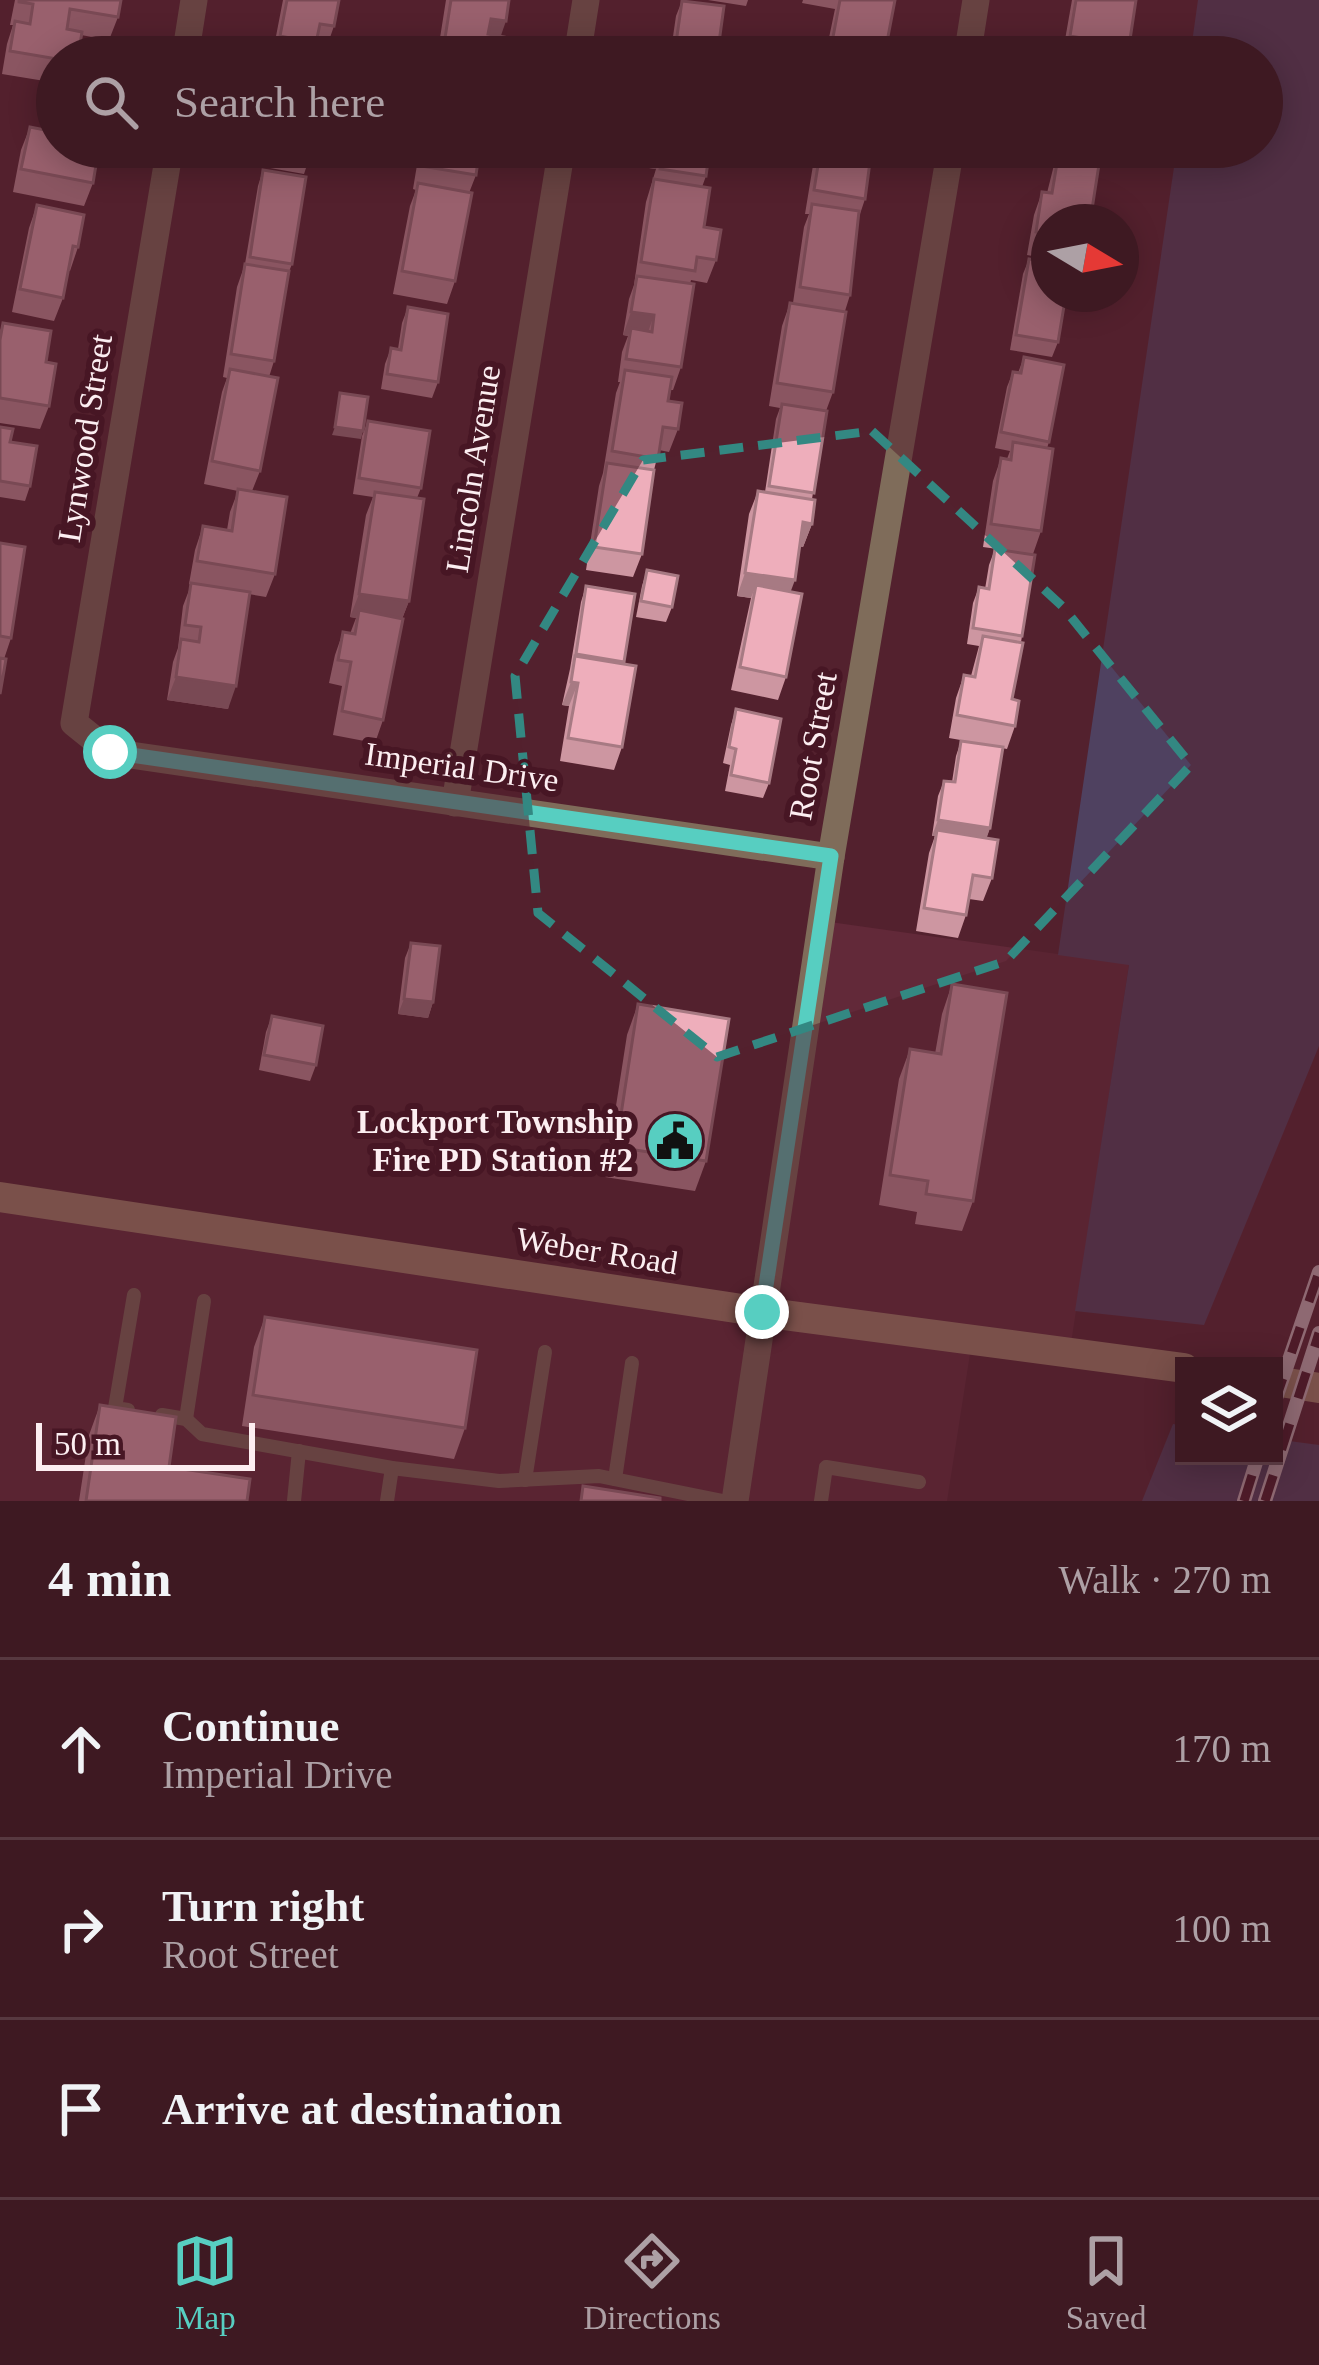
<!DOCTYPE html>
<html lang="en">
<head>
<meta charset="utf-8">
<style>
	body { margin:0; font-family:"Times New Roman",serif; background:#45222a; color:#f1f3f6 }
	.controls { position:absolute; right:36px; bottom:36px; display:grid; overflow:hidden; border-radius:0px; box-shadow:0 6px 30px #0003 }
	.controls button { width:108px; height:108px; display:grid; place-items:center; padding:0; border:0; border-bottom:3px solid #573840; background:#3e1922; color:#f1f3f6; font:60px sans-serif }
	.compass { position:absolute; left:1031px; top:204px; width:108px; height:108px; border-radius:50%; background:#3e1922; box-shadow:0 6px 30px #0003; rotate:100deg }
	.scale { position:absolute; left:36px; bottom:30px; width:219px; box-sizing:border-box; padding-left:12px; border:6px solid #fceef1; border-top:0; font-size:33px; line-height:42px; white-space:nowrap; color:#fceef1; -webkit-text-stroke:9px #471624; paint-order:stroke }
	.stop { position:absolute; width:36px; height:36px; margin:-27px; border:9px solid #57cec1; border-radius:50%; background:#fff }
	.stop.end { background:#57cec1; border-color:#fff; box-shadow:0 3px 12px #0008 }
	.list { margin:0; padding:0; list-style:none }
	h2 { display:flex; justify-content:space-between; align-items:center; height:156px; margin:0; padding:0 48px; font-size:51px }
	h2 small { font-size:39px; font-weight:400; color:#ada0a5 }
	.list li { display:grid; grid-template-columns:78px 1fr auto; gap:36px; align-items:center; box-sizing:border-box; height:180px; padding:0 48px; border-top:3px solid #573840 }
	.list b { display:block; font-size:45px; white-space:nowrap }
	.list p { margin:0; font-size:39px; white-space:nowrap; color:#ada0a5 }
	.list em { font-size:39px; font-style:normal; color:#ada0a5 }
	.icon { flex:none; width:66px; height:66px; fill:none; stroke:currentColor; stroke-width:2; stroke-linecap:round; stroke-linejoin:round }
	.map { position:relative; flex:none; width:1319px; height:1501px; overflow:hidden }
	.search { position:absolute; background:#3e1922; box-shadow:0 6px 30px #0003; left:36px; right:36px; top:36px; height:132px; display:flex; align-items:center; gap:30px; box-sizing:border-box; padding:0 42px; border-radius:66px; color:#ada0a5; font-size:45px }
	.sheet { height:696px; background:#3e1922 }
	nav { display:flex; justify-content:space-around; align-items:center; box-sizing:border-box; height:168px; border-top:3px solid #573840; background:#3e1922; font-size:33px; color:#ada0a5 }
	nav a { display:grid; justify-items:center; gap:6px }
	nav .on { color:#57cec1 }
	.map>svg:first-child { display:block }
	.built { fill:#622939 }
	.green { fill:#4f4160 }
	.lines { fill:none; stroke-linecap:round; stroke-linejoin:round }
	.lane { stroke:#7f6c5a; stroke-width:14 }
	.street { stroke:#7f6c5a; stroke-width:27 }
	.secondary { stroke:#a98b6e; stroke-width:30 }
	.rail-casing { stroke:#d6c0c5; stroke-width:14 }
	.rail { stroke:#471624; stroke-width:9; stroke-dasharray:27; stroke-linecap:butt }
	.wall { fill:#cd96a1 }
	.shaded-wall { fill:#a77a83 }
	.building { fill:#eeaebb; stroke:#a77a83; stroke-width:3 }
	.route { stroke:#57cec1; stroke-width:15 }
	.marked { fill:none; stroke:#338882; stroke-width:9; stroke-dasharray:24 15; stroke-linejoin:round }
	.labels { text-anchor:middle; dominant-baseline:central; stroke-width:12; stroke-linejoin:round; paint-order:stroke }
	.street-label { font-size:33px; fill:#fceef1; stroke:#471624 }
	.poi-label { font-size:33px; font-weight:bold; fill:#fceef1; stroke:#471624; text-anchor:end }
</style>
</head>
<body>
<div class="map">
<svg width="1319" height="1501" viewBox="0 0 1319 1501">
	<rect width="100%" height="100%" fill="#53212e"/>
	<g class="built">
		<path d="M830,922L1129,964L1071,1343L773,1306Z"/>
		<path d="M0,1204L971,1347L947,1501H0Z"/>
	</g>
	<g class="green">
		<path d="M1198,0H1319V1046L1204,1325L1075,1311L1129,965L1058,955L1177,147H1262V57H1190Z"/>
		<path d="M1173,1424L1184,1426V1456H1274V1439L1319,1445V1501H1142Z"/>
	</g>
	<g class="lines">
		<g class="lane">
			<path d="M128,1410L115,1408L134,1295"/>
			<path d="M162,1415L186,1419L202,1434L392,1468L499,1481L599,1476L723,1501"/>
			<path d="M186,1419L204,1301"/>
			<path d="M615,1479L632,1363"/>
			<path d="M525,1480L545,1352"/>
			<path d="M294,1501L299,1451"/>
			<path d="M387,1501L392,1468"/>
			<path d="M821,1501L826,1467L919,1482"/>
		</g>
		<g class="street">
			<path d="M185,57L194,0"/>
			<path d="M577,57L586,0"/>
			<path d="M967,57L976,0"/>
			<path d="M170,147L74,723L110,752L831,857"/>
			<path d="M455,803L562,147"/>
			<path d="M735,1501L831,857L951,147"/>
		</g>
		<g class="secondary">
			<path d="M0,1197L762,1312L1184,1368"/>
			<path d="M1274,1381L1319,1388"/>
		</g>
		<defs>
			<g id="rail">
				<path d="M1274,1404L1319,1272"/>
				<path d="M1244,1501L1258,1456"/>
				<path d="M1265,1501L1319,1333"/>
			</g>
		</defs>
		<use href="#rail" class="rail-casing"/>
		<use href="#rail" class="rail"/>
	</g>
	<g class="wall">
		<path d="M15,0H121L118,17L109,40L81,35L57,57V83L2,74L7,44L13,25H10Z"/>
		<path d="M283,0H339L334,26L326,49L314,47L312,55L327,57H272Z"/>
		<path d="M446,0H509L500,36V57H437Z"/>
		<path d="M708,0H748L746,6Z"/>
		<path d="M803,0H895L883,57H825L835,9L802,3Z"/>
		<path d="M1072,0H1136L1129,46L1124,57H1062Z"/>
		<path d="M682,1L717,57H670L676,16Z"/>
		<path d="M57,90L93,183L84,206L13,192L21,150L30,127L46,130L49,111Z"/>
		<path d="M262,147H313L304,174L259,166Z"/>
		<path d="M420,147H480L476,175L469,193L455,281L447,304L393,294L410,206L416,190L413,189Z"/>
		<path d="M653,147H710L706,176L702,187L704,227L716,260L707,283L691,280L690,284L681,367L673,390H670L668,401L678,429L669,452L659,450L654,470L642,554L633,577L586,570L599,486L603,473L616,393L620,382H618L622,352L628,336L623,335L629,299L634,285L646,202L656,169L649,168Z"/>
		<path d="M816,147H872L865,199L858,220L850,295L845,311L833,392L826,411L812,499V524L803,547L800,546L790,592L786,677L778,700L731,690L751,598L737,596L749,514L758,491L765,492L776,419L780,408L769,406L782,326L790,303H793L804,227L809,214H805Z"/>
		<path d="M1046,147H1092L1089,156L1049,222V259L1027,255L1034,215L1042,192L1047,193L1055,161L1044,160Z"/>
		<path d="M263,170L292,264L288,274L274,361L269,377L260,471L252,491L275,574L266,597L249,594L228,709L167,700L173,662L178,648L183,606L191,585L189,584L195,550L203,526L227,530L230,512L238,491L204,484L222,392L227,378L223,377L237,287L245,264L258,186Z"/>
		<path d="M37,205L78,247L70,271L68,270L63,298L54,321L12,312L29,228Z"/>
		<path d="M1029,259L1058,342L1052,357L1010,350L1023,274Z"/>
		<path d="M408,307L438,382L432,398L381,389L385,364L391,348L398,349L402,323Z"/>
		<path d="M3,323L46,362L49,406L40,429L0,423V331Z"/>
		<path d="M1024,357L1049,442L1047,448L1041,531L1033,554L983,547L993,481L1001,458L1007,459L1010,451L995,448L1007,387L1013,372L1018,373Z"/>
		<path d="M368,421L421,488L417,498L409,601L402,619L383,720L375,743L333,735L342,686L329,683L335,655L343,632L350,634L356,618L350,617L366,515L373,497L353,494L362,436Z"/>
		<path d="M0,427L10,442L30,486L25,501L0,497Z"/>
		<path d="M0,543L11,638L4,659L0,694Z"/>
		<path d="M995,549L1022,636L1012,699L1015,726L1007,749L1002,748L990,828L986,838L992,878L983,901L969,899L966,915L958,938L916,931L929,853L935,836H932L938,796L944,781L952,782L956,756L961,741L972,742L949,738L956,698L964,675L971,676L979,646L967,644L973,603L979,587L985,589L989,565Z"/>
		<path d="M647,570L672,607L666,622L636,617L642,586Z"/>
		<path d="M586,586L635,594L623,664L622,747L614,770L560,761L569,706L562,705L570,669L581,602Z"/>
		<path d="M736,709L769,783L763,798L725,791L730,765L723,763L731,725Z"/>
		<path d="M411,943L433,1002L428,1018L398,1014L405,958Z"/>
		<path d="M952,984L973,1201L962,1231L915,1224L917,1212L879,1205L899,1079L910,1049L935,1054L942,1014Z"/>
		<path d="M638,1004L706,1161L695,1191L605,1177L627,1035Z"/>
		<path d="M272,1016L316,1065L310,1081L259,1070L266,1032Z"/>
		<path d="M265,1317L465,1428L454,1459L242,1426L254,1347Z"/>
		<path d="M100,1405L169,1467L247,1501H79L89,1435Z"/>
	</g>
	<g class="shaded-wall">
		<path d="M491,19L506,21L498,44L483,42Z"/>
		<path d="M657,147H664L656,169L649,168Z"/>
		<path d="M631,312L654,315L646,338L631,328L628,336L623,335Z"/>
		<path d="M335,427L363,431L361,439L332,435Z"/>
		<path d="M803,522L812,524L803,547L795,546Z"/>
		<path d="M745,573L795,580L786,604L756,585L751,598L737,596Z"/>
		<path d="M359,594L409,601L400,624L359,610L356,618L350,617Z"/>
		<path d="M176,677L236,686L228,709L167,700Z"/>
		<path d="M571,682L578,683L569,706L562,705Z"/>
		<path d="M938,820L990,828L985,843L937,830L935,836H932Z"/>
		<path d="M404,999L433,1002L428,1018L398,1014Z"/>
	</g>
	<g class="building">
		<path d="M19,0H121L118,17L70,9L67,29L82,32L78,57H57V59L10,51L15,21L30,24L33,4L19,2Z"/>
		<path d="M287,0H339L334,26L320,24L316,43L280,36Z"/>
		<path d="M451,0H509L506,21L491,19L488,34L504,37L500,57H442Z"/>
		<path d="M840,0H895L886,47L833,37Z"/>
		<path d="M1076,0H1136L1129,46L1070,36Z"/>
		<path d="M682,1L724,6L717,57H674Z"/>
		<path d="M282,50L327,57H281Z"/>
		<path d="M57,92V147H99L93,183L21,169L30,127L50,131Z"/>
		<path d="M424,147H480L476,175L421,166Z"/>
		<path d="M664,147H710L706,176L660,169Z"/>
		<path d="M821,147H872L865,199L814,190Z"/>
		<path d="M1059,151L1100,158L1090,222H1049V234L1036,232L1042,192L1052,193Z"/>
		<path d="M263,170L306,177L292,264L250,257Z"/>
		<path d="M654,179L710,188L704,227L721,230L716,260L697,257L695,271L641,262Z"/>
		<path d="M418,183L472,193L455,281L402,271Z"/>
		<path d="M812,204L859,211L850,295L800,287Z"/>
		<path d="M37,205L84,215L78,247L73,246L63,298L20,289Z"/>
		<path d="M1029,259L1049,262V294H1066L1058,342L1016,335Z"/>
		<path d="M245,264L289,271L274,361L231,354Z"/>
		<path d="M637,276L694,284L681,367L626,359L631,328L652,332L654,315L631,312Z"/>
		<path d="M790,303L846,312L833,392L777,383Z"/>
		<path d="M408,307L448,314L438,382L387,374L391,348L401,350Z"/>
		<path d="M3,323L51,331L46,362L56,364L49,406L0,398V340Z"/>
		<path d="M1024,357L1064,365L1049,442L1001,432L1013,372L1021,373Z"/>
		<path d="M230,369L278,378L260,471L212,461Z"/>
		<path d="M625,370L672,377L668,401L682,403L678,429L663,427L658,459L612,451Z"/>
		<path d="M340,393L368,397L363,431L335,427Z"/>
		<path d="M782,404L827,411L814,493L769,486Z"/>
		<path d="M368,421L430,431L421,488L359,478Z"/>
		<path d="M0,427L13,429L10,442L37,446L30,486L0,481Z"/>
		<path d="M1013,442L1053,449L1041,531L991,524L1001,458L1011,460Z"/>
		<path d="M607,463L654,470L642,554L594,547Z"/>
		<path d="M238,489L287,497L275,574L197,561L203,526L232,531Z"/>
		<path d="M758,491L815,500L812,524L803,522L795,580L745,573Z"/>
		<path d="M375,492L424,499L409,601L359,594Z"/>
		<path d="M0,543L25,547L11,638L0,636Z"/>
		<path d="M995,549L1035,555L1022,636L973,628L979,587L989,589Z"/>
		<path d="M647,570L678,576L672,607L641,601Z"/>
		<path d="M191,583L250,592L236,686L176,677L181,639L199,642L201,627L185,625Z"/>
		<path d="M756,585L802,594L786,677L740,667Z"/>
		<path d="M586,586L635,594L624,662L576,654Z"/>
		<path d="M359,610L403,619L383,720L342,711L351,662L338,660L343,632L355,634Z"/>
		<path d="M983,636L1023,643L1012,699L1019,701L1015,726L957,715L964,675L975,677Z"/>
		<path d="M575,656L636,666L622,747L568,738L578,683L571,682Z"/>
		<path d="M0,658L6,659L0,694Z"/>
		<path d="M736,709L781,719L769,783L731,775L736,749L729,747Z"/>
		<path d="M961,741L1003,747L990,828L938,820L944,781L955,782Z"/>
		<path d="M937,830L998,840L992,878L973,875L966,915L924,908Z"/>
		<path d="M411,943L440,946L433,1002L404,999Z"/>
		<path d="M952,984L1007,993L973,1201L926,1194L928,1181L890,1175L910,1049L941,1054Z"/>
		<path d="M638,1004L729,1019L706,1161L616,1147Z"/>
		<path d="M272,1016L323,1026L316,1065L264,1055Z"/>
		<path d="M265,1317L477,1350L465,1428L253,1395Z"/>
		<path d="M100,1405L176,1417L169,1467L250,1479L247,1501H86Z"/>
		<path d="M583,1486L660,1498V1501H581Z"/>
	</g>
	<g class="lines">
		<path class="route" d="M110,752L831,856L762,1312"/>
	</g>
	<path d="M0 0H1319V1501H0ZM872,431L1062,606L1191,765L1006,961L717,1057L538,913L515,676L643,460Z" fill="#53212e" fill-opacity=".55" fill-rule="evenodd"/>
	<path class="marked" d="M872,431L1062,606L1191,765L1006,961L717,1057L538,913L515,676L643,460Z"/>
	<defs>
		<symbol id="civic-disc" viewBox="-11 -11 22 22"><circle r="9.5" fill="#57cec1" stroke="#471624"/><path d="M-.6-6.5H3V-4.5H.6V-3L4-1V1h2V6H-6V1h2V-1L-.6-3ZM-1.2 2.5V6h2.4V2.5Z" fill="#111"/></symbol>
	</defs>
	<g fill-rule="evenodd">
		<use href="#civic-disc" x="642" y="1108" width="66" height="66"/>
	</g>
	<g class="labels">
		<g class="street-label">
			<text transform="translate(85 438) rotate(-81)">Lynwood Street</text>
			<text transform="translate(473 469) rotate(-81)">Lincoln Avenue</text>
			<text transform="translate(813 746) rotate(-80)">Root Street</text>
			<text transform="translate(462 767) rotate(8)">Imperial Drive</text>
			<text transform="translate(597 1251) rotate(9)">Weber Road</text>
		</g>
		<g class="poi-label">
			<text x="633" y="1122">Lockport Township<tspan x="633" dy="38">Fire PD Station #2</tspan></text>
		</g>
	</g>
</svg>
<div class="controls">
<button><svg class="icon" aria-label="layers" viewBox="0 0 24 24"><path d="M12 4l9 5-9 5-9-5zM3 14l9 5 9-5"/></svg></button>
</div>
<svg class="compass" viewBox="-18 -18 36 36"><path d="M0-13l5 13h-10z" fill="#e53935"/><path d="M0 13l5-13h-10z" fill="#ada0a5"/></svg>
<div class="scale">50 m</div>
<div class="stop" style="left:110px;top:752px"></div>
<div class="stop end" style="left:762px;top:1312px"></div>
<div class="search"><svg class="icon" aria-label="search" viewBox="0 0 24 24"><circle cx="10" cy="10" r="6"/><path d="M15 15l6 6"/></svg>Search here</div>
</div>
<section class="sheet">
<h2>4 min<small>Walk · 270 m</small></h2>
<ul class="list">
<li><svg class="icon" aria-label="ahead" viewBox="0 0 24 24"><path d="M12 20V5M6 11l6-6 6 6"/></svg><div><b>Continue</b><p>Imperial Drive</p></div><em>170 m</em></li>
<li><svg class="icon" aria-label="right" viewBox="0 0 24 24"><path d="M7 20v-9h11M14 6l5 5-5 5"/></svg><div><b>Turn right</b><p>Root Street</p></div><em>100 m</em></li>
<li><svg class="icon" aria-label="arrive" viewBox="0 0 24 24"><path d="M6 21V4h12l-3 4 3 4H6"/></svg><div><b>Arrive at destination</b></div></li>
</ul>
</section>
<nav>
<a class="on"><svg class="icon" aria-label="map" viewBox="0 0 24 24"><path d="M3 6l6-2 6 2 6-2v14l-6 2-6-2-6 2zM9 4v14M15 6v14"/></svg>Map</a>
<a><svg class="icon" aria-label="directions" viewBox="0 0 24 24"><path d="M12 3l9 9-9 9-9-9zM9 14v-3h6M13 9l2 2-2 2"/></svg>Directions</a>
<a><svg class="icon" aria-label="saved" viewBox="0 0 24 24"><path d="M7 4h10v16l-5-4-5 4z"/></svg>Saved</a>
</nav>
</body>
</html>
